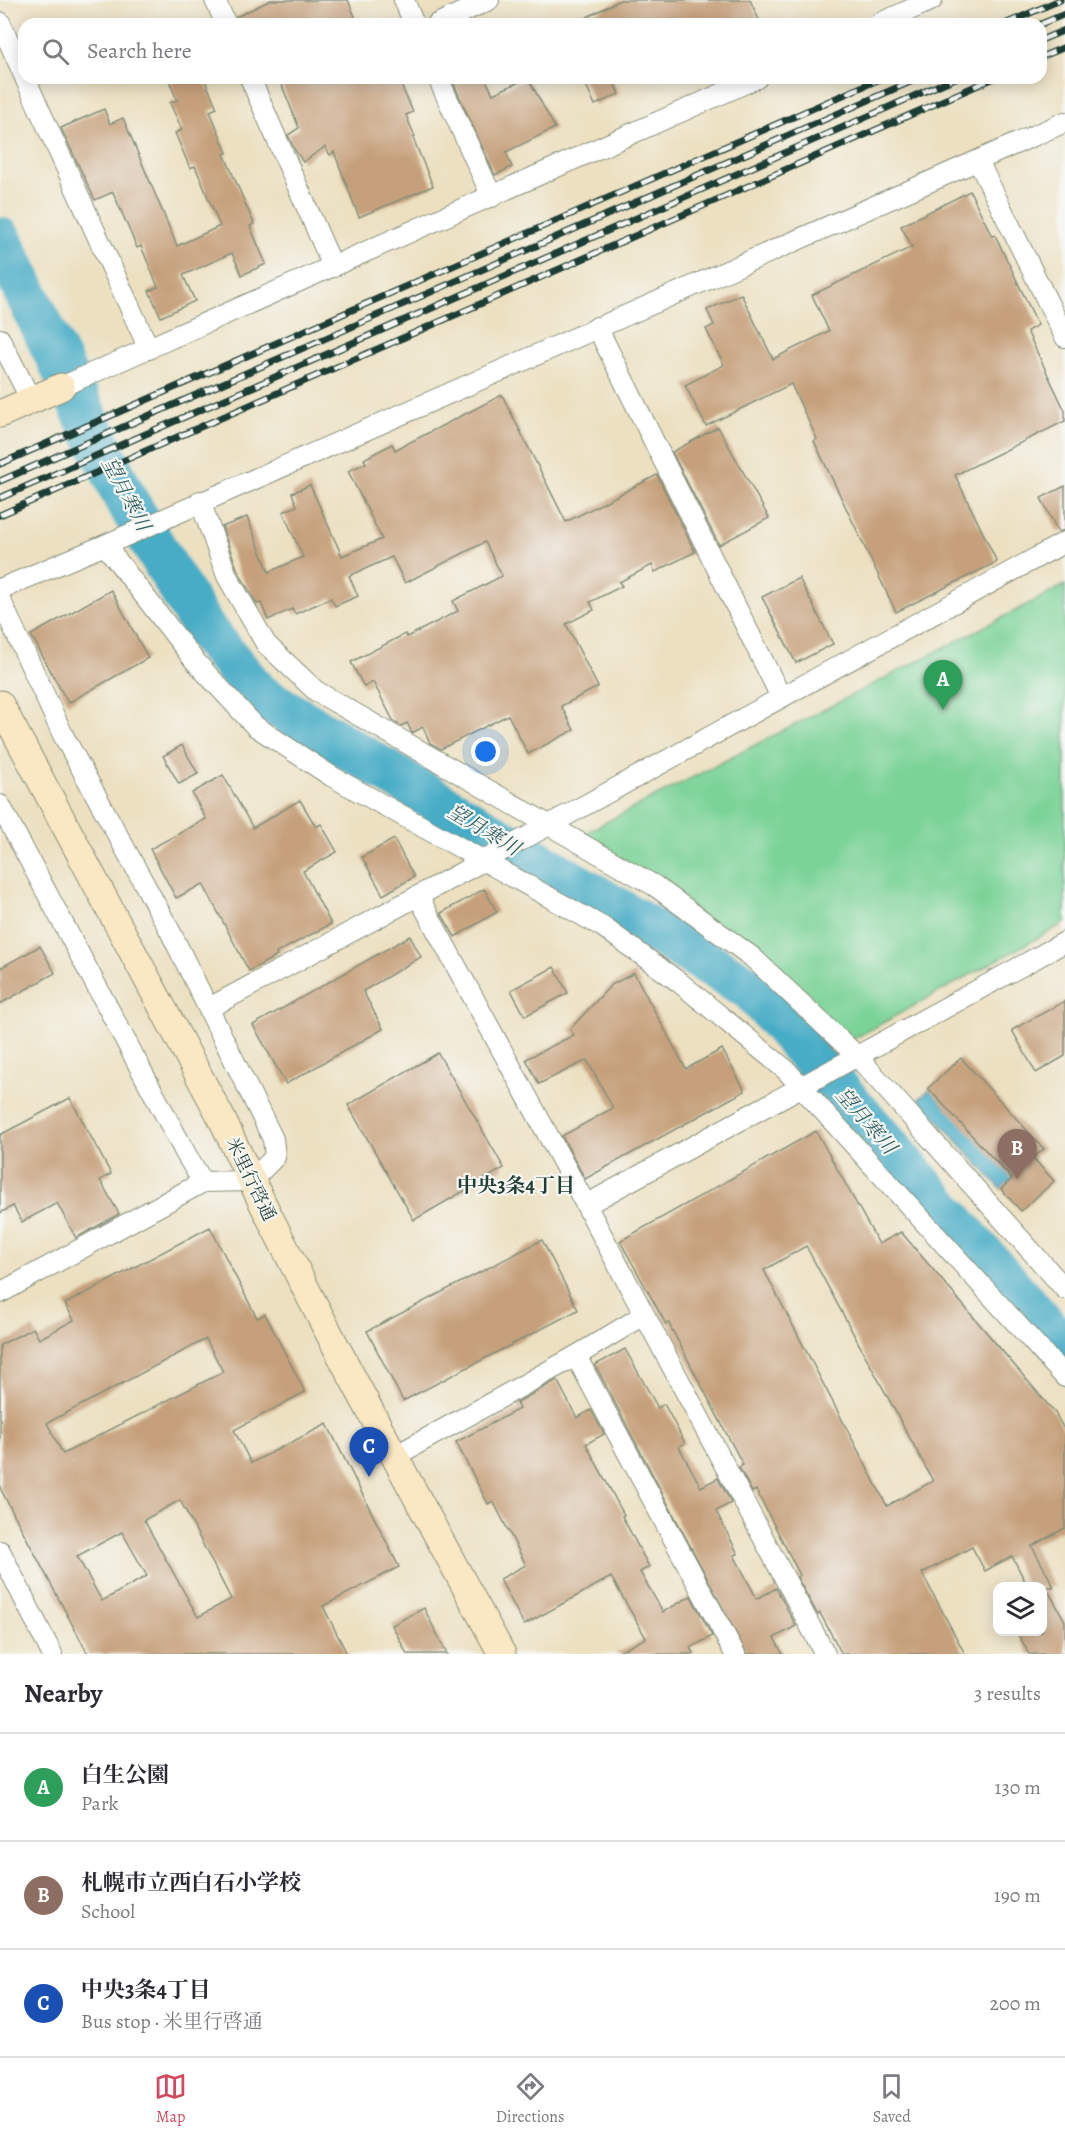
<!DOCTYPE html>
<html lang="en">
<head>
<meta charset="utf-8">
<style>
	body { margin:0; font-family:Alegreya,"Noto Serif JP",serif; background:#f7f7f7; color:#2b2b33 }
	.controls { position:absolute; right:18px; bottom:18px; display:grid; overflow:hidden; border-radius:12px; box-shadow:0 3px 15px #0003 }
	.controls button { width:54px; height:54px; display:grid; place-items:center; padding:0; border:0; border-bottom:2px solid #e1e1e2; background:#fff; color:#2b2b33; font:30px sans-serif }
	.you { position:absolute; left:486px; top:752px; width:21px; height:21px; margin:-15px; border:4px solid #fff; border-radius:50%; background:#1a73e8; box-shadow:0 0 0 9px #1a73e833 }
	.badge { display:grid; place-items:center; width:39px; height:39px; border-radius:50%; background:#d1495b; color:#fff; font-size:20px; font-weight:700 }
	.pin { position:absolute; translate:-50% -50px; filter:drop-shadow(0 2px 3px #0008) }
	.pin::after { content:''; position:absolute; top:32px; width:21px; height:18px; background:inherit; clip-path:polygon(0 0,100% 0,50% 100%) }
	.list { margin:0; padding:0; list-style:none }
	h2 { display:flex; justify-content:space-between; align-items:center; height:78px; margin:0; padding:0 24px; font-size:26px }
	h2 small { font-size:20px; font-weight:400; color:#7c7c81 }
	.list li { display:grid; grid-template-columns:39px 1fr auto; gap:18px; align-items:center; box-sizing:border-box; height:108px; padding:0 24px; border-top:2px solid #e1e1e2 }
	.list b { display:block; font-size:22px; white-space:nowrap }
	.list p { margin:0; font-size:20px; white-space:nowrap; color:#7c7c81 }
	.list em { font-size:20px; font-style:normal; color:#7c7c81 }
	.icon { flex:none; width:33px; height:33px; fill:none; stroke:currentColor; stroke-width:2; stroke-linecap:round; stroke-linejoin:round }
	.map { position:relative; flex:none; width:1065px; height:1654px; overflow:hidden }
	.search { position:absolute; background:#fff; box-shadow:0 3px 15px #0003; left:18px; right:18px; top:18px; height:66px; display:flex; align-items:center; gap:15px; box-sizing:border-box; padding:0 21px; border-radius:18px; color:#7c7c81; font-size:22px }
	.sheet { height:402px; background:#fff }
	nav { display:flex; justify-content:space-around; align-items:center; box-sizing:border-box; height:84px; border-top:2px solid #e1e1e2; background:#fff; font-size:16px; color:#7c7c81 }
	nav a { display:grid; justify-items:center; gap:3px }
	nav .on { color:#d1495b }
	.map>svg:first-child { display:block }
	.green { fill:#7cd398; stroke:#4e8866; stroke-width:1.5 }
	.water { fill:#46acc6; stroke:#32747d; stroke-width:1.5 }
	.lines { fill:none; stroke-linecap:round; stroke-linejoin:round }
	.river { stroke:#46acc6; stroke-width:44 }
	.building { fill:#c6a07b; fill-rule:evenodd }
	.street-casing { stroke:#868e7a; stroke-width:22 }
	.secondary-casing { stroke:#868e7a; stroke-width:29 }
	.street { stroke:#fff; stroke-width:20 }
	.secondary { stroke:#fae7c3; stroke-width:27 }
	.rail-casing { stroke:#1f3d34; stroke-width:7 }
	.rail { stroke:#f6f6f2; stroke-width:4.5; stroke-dasharray:14; stroke-linecap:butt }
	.labels { text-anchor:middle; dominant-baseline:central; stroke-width:4.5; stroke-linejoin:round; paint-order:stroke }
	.street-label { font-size:18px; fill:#1f3d34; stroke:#f6f6f2 }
	.water-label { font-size:20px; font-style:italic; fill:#2b5e60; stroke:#f6f6f2 }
	.neighbourhood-label { font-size:20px; font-weight:bold; fill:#1f3d34; stroke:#f6f6f2 }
</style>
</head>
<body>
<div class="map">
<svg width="1065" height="1654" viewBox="0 0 1065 1654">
	<rect width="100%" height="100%" fill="#f6f6f2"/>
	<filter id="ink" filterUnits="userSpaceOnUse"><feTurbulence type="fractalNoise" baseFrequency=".0167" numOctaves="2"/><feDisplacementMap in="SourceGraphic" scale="12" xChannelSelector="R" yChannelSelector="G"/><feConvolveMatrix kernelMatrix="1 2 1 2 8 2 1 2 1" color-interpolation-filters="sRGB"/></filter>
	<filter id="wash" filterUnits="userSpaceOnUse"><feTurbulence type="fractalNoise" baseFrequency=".008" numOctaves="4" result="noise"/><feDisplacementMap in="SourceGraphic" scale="24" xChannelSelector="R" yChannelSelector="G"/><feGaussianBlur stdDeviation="1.35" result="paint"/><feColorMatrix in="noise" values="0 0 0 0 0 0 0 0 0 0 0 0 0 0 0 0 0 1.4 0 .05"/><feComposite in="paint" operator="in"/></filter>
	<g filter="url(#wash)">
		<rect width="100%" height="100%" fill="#ece0c1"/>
		<path class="green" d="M1065,585V923L846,1043L732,937L579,836Z"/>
		<path class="water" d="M952,1069L1034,1159L1001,1189L919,1099Z"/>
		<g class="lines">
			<path class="river" d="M0,239L125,498L204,629L259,695L751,989L1065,1349"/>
		</g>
		<g id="blocks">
			<g class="building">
				<path d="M271,0H348L358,24H238L236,17Z"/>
				<path d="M620,0H750L761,24H574Z"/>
				<path d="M168,78H204L217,108L210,111L227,153L224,154L254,224L250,226L266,264L242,275L232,253L183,275L195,301L161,317L149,291L158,287L141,246L137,248L113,192L95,200L61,128L104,109L110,124L123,118L177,246L220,226L195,166L190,168L175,133L182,130L170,103L177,100Z"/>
				<path d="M279,78H398L413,112L406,115L415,137L413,138L433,186L359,217L334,152L330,155L325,147L303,162L295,150L288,135L299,128Z"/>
				<path d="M451,78H485L493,94L528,78L555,128L506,152L512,167L495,175Z"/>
				<path d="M583,78H612L619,94L595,105Z"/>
				<path d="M970,191L992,236L995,235L1038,325L1027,331L1065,411V421L955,475L997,562L896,612L814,441L817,439L791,384L706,426L685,385L724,365L706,329L714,325L707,310L741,294L773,359L829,331L812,295L912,247L901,226Z"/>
				<path d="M502,395L566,522L657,475L695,552L655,572L652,565L619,582L622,586L590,602L594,610L566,624L598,687L561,706L574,730L528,754L508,715L441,749L430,743L423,727L412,733L407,723L401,726L394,722L373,682L364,687L351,662L405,634L407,637L458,611L453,601L502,576L485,542L405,583L392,557L349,576L358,596L335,606L331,598L295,614L292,609L268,620L261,603L257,604L238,571L222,527L247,517L269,572L303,557L283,512L297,506L292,493L310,485L342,556L382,539L348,471L366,463L364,459L392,444L395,450Z"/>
				<path d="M718,427L769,518L719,545L672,452Z"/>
				<path d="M1065,486V530L1058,532L1041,498Z"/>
				<path d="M799,578L833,644L796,663L762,597Z"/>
				<path d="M111,590L148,658L68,703L31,635Z"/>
				<path d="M182,745L198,774L179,784L163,756Z"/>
				<path d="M223,775L253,828L300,800L316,827L321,824L337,852L303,871L331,924L276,953L277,956L249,971L203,884L176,898L150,849L206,819L192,793Z"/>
				<path d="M394,839L414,877L383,895L362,857Z"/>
				<path d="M484,889L497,912L455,937L441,913Z"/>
				<path d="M410,936L421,957L363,991L383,1029L286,1084L253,1025Z"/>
				<path d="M40,946L55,973L0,1004V968Z"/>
				<path d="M554,967L568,993L525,1016L511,990Z"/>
				<path d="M634,973L686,1069L722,1049L745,1091L585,1179L562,1136L613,1108L587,1060L539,1084L526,1059L574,1035L570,1029L611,985Z"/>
				<path d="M1065,1001V1056L1036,1073L1012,1030Z"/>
				<path d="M438,1053L504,1168L414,1220L348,1105Z"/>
				<path d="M961,1058L1044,1149L1033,1158L1054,1181L1021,1211L1001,1189L1012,1179L928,1088Z"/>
				<path d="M70,1098L111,1174L100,1180L119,1214L76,1238L57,1203L22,1222L13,1206L0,1213V1135Z"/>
				<path d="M816,1131L879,1244L901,1232L1055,1413L1065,1431V1528L1032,1546L1054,1587H1046L1065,1621V1654H1029L1017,1632H1042V1587H1028L1012,1556L985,1571L972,1547L922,1573L965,1654H842L820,1613L818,1615L797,1577L800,1575L756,1490L752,1492L739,1467L743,1465L668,1322L666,1324L620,1241ZM806,1246L933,1481L887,1506L764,1270Z"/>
				<path d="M210,1227L257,1318L265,1314L305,1392L234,1430L251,1463L327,1424L399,1567L323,1606L347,1654H88L0,1488V1345L33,1328L39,1339L74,1320L65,1304ZM206,1339L223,1372L63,1454L47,1423ZM180,1500L231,1599L198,1617L144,1520ZM122,1532L147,1576L102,1601L77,1556Z"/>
				<path d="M542,1240L578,1310L403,1401L367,1331Z"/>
				<path d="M625,1349L658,1408L664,1404L685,1443L679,1447L701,1487L718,1478L731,1503L716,1511L738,1554L734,1555L757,1599L776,1588L796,1626L774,1638L783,1654H747L595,1365Z"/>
				<path d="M557,1380L577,1418L591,1410L604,1434L586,1444L624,1515L622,1516L649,1567L640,1572L663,1612L691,1596L712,1636L690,1648L694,1654H615L646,1638L611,1577L524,1625L500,1579L526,1565L493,1501L488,1504L456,1442L519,1409L516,1403Z"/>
				<path d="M424,1608L447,1654H407L392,1625Z"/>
			</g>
		</g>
	</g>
	<g filter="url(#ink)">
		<use href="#blocks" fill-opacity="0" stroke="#868e7a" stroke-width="1.5"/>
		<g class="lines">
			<defs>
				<g id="street">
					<path d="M215,0L226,24"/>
					<path d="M404,0L414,24"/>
					<path d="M0,22L24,75"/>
					<path d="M437,24L489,0"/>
					<path d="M878,24L932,0"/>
					<path d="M25,78L149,349"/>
					<path d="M250,78L333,267"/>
					<path d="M438,78L492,197"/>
					<path d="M978,161L1065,337"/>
					<path d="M597,327L781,697"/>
					<path d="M0,339L31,400"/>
					<path d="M61,387L757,78"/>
					<path d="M200,501L227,576L266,644L316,691L655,886L752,957L857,1056L1065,1289"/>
					<path d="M105,545L194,660L255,726L331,776L603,927L679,982L786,1070L1065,1377"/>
					<path d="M0,589L105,545L1065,122"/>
					<path d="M0,599L63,735L170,931L273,1139L275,1157L251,1181L203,1182L0,1293"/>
					<path d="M0,805L187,1156L203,1182"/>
					<path d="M418,896L586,1205L825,1654"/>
					<path d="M209,1008L485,860L1065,542"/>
					<path d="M586,1205L1065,942"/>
					<path d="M576,1356L735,1654"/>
					<path d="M395,1456L576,1356L644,1315"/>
					<path d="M0,1551L52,1654"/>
				</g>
				<g id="secondary">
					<path d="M0,414L61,387"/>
					<path d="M0,704L221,1117C307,1300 406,1477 502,1654"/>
				</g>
			</defs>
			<use href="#street" class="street-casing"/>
			<use href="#secondary" class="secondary-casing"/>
			<use href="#street" class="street"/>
			<use href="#secondary" class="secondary"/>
			<defs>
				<g id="rail">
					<path d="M1005,24L1060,0"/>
					<path d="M1041,24L1065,14"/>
					<path d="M1041,40L1065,30"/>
					<path d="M1041,57L1065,47"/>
					<path d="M0,464L882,78"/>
					<path d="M0,481L919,78"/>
					<path d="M0,498L955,78"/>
					<path d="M0,515L994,78"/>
				</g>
			</defs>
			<use href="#rail" class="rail-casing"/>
			<use href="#rail" class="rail"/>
		</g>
	</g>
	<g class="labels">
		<g class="street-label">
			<text transform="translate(251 1179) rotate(64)">米里行啓通</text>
		</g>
		<g class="water-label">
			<text transform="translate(126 494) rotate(62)">望月寒川</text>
			<text transform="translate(484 830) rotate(31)">望月寒川</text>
			<text transform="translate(866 1121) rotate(49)">望月寒川</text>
		</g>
		<g class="neighbourhood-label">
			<text x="516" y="1185">中央3条4丁目</text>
		</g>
	</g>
</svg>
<div class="controls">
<button><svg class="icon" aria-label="layers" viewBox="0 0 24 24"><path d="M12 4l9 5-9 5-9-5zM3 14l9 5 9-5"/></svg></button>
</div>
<div class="you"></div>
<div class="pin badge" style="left:943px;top:710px;background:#2e9e5b">A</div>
<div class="pin badge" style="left:1017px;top:1179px;background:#8d6e63">B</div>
<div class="pin badge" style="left:369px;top:1477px;background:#1a4fb4">C</div>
<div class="search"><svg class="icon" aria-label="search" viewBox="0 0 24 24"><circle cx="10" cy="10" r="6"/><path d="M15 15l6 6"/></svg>Search here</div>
</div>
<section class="sheet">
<h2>Nearby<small>3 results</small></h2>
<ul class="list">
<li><span class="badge" style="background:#2e9e5b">A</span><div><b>白生公園</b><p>Park</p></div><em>130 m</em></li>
<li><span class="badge" style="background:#8d6e63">B</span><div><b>札幌市立西白石小学校</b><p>School</p></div><em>190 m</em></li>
<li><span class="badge" style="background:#1a4fb4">C</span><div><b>中央3条4丁目</b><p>Bus stop · 米里行啓通</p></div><em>200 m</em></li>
</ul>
</section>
<nav>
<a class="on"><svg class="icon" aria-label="map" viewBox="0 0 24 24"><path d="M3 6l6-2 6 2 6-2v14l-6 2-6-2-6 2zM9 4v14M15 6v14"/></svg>Map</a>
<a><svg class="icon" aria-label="directions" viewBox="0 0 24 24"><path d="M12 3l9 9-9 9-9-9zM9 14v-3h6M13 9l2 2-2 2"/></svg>Directions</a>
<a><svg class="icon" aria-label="saved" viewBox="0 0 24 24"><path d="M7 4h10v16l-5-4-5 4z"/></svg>Saved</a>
</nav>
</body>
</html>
